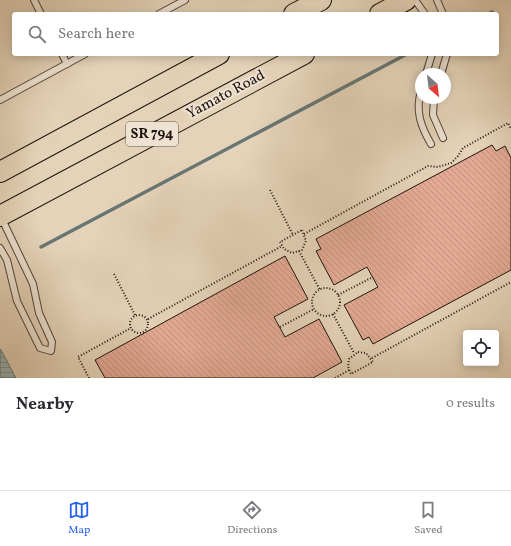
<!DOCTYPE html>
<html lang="en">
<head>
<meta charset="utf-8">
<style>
	body { margin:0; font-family:Vollkorn,serif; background:#f2f2f3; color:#2b2b33 }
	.controls { position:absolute; right:12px; bottom:12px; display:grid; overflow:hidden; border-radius:4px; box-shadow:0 2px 10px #0003 }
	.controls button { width:36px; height:36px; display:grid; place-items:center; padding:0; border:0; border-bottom:1px solid #e1e1e2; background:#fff; color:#2b2b33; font:20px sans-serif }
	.compass { position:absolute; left:415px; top:68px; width:36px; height:36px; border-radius:50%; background:#fff; box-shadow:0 2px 10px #0003; rotate:152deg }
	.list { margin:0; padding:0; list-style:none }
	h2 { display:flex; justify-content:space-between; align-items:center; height:52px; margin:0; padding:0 16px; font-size:17px }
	h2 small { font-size:13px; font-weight:400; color:#7c7c81 }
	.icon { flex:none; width:22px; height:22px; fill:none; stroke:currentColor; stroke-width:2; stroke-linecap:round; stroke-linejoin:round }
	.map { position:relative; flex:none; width:511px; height:378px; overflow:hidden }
	.search { position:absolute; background:#fff; box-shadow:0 2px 10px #0003; left:12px; right:12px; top:12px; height:44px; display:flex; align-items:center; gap:10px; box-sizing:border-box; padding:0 14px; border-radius:4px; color:#7c7c81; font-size:15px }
	.sheet { height:112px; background:#fff }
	nav { display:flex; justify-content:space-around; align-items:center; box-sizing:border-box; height:56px; border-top:1px solid #e1e1e2; background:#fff; font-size:11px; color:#7c7c81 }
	nav a { display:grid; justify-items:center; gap:2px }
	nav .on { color:#2563eb }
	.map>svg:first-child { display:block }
	.water { fill:url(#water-rules); stroke:#677673 }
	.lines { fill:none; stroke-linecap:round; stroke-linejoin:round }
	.stream { stroke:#677673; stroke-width:3.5 }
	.building { fill:url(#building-back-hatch); stroke:#1d150d }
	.lane-casing { stroke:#4f4438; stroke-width:8 }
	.primary-casing { stroke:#1d150d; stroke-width:22 }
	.path { stroke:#1d150d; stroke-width:2; stroke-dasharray:1 2; stroke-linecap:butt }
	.lane { stroke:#eee2d2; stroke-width:6 }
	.primary { stroke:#e5d3b9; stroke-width:20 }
	.labels { text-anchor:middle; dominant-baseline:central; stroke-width:4; stroke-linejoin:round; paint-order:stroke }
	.shield { fill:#eee2d2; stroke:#5c5248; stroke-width:1 }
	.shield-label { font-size:14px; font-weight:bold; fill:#1d150d }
	.street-label { font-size:15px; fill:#1d150d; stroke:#eee2d2 }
</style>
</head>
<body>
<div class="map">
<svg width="511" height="378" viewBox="0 0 511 378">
	<defs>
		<pattern id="water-rules" width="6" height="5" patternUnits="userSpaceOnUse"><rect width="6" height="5" fill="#98b6b7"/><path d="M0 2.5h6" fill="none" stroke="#7b9393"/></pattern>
		<pattern id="building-back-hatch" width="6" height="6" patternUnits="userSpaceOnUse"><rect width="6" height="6" fill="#e3a994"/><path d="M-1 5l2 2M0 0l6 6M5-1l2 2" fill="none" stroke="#c2917e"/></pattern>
	</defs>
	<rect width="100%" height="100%" fill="#e5d3b9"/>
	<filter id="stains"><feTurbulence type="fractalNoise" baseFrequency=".005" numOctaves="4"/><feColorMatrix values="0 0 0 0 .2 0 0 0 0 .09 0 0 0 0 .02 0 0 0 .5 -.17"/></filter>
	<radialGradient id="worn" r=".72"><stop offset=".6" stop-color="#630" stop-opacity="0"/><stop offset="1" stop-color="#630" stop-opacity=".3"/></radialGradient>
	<path class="water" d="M0,349L1,350L16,378H0Z"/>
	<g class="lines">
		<g class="stream">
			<path d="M488,14L492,12"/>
			<path d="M41,247L407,54"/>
		</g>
	</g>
	<g class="building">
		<path d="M492,145L496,151L505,146L511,158V270L373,344L369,337L363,340L344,305L378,287L367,267L334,285L316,251L321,249L316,239Z"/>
		<path d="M285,256L308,299L274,317L285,337L319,319L342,362L313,378H105L95,360Z"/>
	</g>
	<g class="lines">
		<defs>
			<g id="lane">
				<path d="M34,0L41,14"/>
				<path d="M415,0L425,14"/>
				<path d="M437,0L443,14"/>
				<path d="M159,14L185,0"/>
				<path d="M62,54L67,64"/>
				<path d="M426,74L432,54"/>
				<path d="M441,74L447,54"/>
				<path d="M421,91C415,111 421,127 431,144"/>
				<path d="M434,98L433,115L443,138"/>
				<path d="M0,100L85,54"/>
				<path d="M0,248L7,260L17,301L40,348L51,351L52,342L39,313L33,284L1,217"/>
			</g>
			<g id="primary">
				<path d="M294,14L321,0"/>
				<path d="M380,14L406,0"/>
				<path d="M0,172L219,54"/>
				<path d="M0,216L304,54"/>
			</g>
		</defs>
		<use href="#lane" class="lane-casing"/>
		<use href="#primary" class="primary-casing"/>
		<g class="path">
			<path d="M270,190L293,235"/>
			<path d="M302,230L306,241L302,250L292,253L284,249L280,242Z"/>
			<path d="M304,234L428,166L438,167L451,163L458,156L463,148L508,123L511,129"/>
			<path d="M299,251L320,290"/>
			<path d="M114,274L135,315"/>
			<circle cx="326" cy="302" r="14"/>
			<path d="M338,295L373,277"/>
			<path d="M333,314L354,353"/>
			<circle cx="139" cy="324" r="9"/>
			<path d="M148,319L282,246"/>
			<path d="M280,327L314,309"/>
			<path d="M358,352L366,353L373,362L351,374L348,366L349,359Z"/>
			<path d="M372,358L511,282"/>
			<path d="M89,378L78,357L131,328"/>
			<path d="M335,378L349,370"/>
		</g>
		<use href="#lane" class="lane"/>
		<use href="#primary" class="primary"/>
	</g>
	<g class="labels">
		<rect class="shield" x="126" y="122" width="52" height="24" rx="3"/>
		<g class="shield-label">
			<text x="152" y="134">SR 794</text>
		</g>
		<g class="street-label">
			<text transform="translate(226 95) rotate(-28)">Yamato Road</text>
		</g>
	</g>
	<rect width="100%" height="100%" filter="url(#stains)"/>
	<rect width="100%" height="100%" fill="url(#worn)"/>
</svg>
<div class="controls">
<button><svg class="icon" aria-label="locate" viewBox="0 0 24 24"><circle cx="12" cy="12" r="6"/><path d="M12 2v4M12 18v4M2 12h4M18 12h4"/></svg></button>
</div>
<svg class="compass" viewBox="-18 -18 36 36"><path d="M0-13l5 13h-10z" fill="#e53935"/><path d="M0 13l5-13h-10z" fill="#7c7c81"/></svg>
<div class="search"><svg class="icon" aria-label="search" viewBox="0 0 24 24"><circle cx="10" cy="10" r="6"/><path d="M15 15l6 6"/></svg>Search here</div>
</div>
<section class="sheet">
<h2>Nearby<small>0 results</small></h2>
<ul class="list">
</ul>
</section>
<nav>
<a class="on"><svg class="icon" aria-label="map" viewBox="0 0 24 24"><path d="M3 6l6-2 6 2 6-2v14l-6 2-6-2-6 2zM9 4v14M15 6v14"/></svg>Map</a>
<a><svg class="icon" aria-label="directions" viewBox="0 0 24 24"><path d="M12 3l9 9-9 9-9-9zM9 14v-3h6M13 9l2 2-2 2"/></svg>Directions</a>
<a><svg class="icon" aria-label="saved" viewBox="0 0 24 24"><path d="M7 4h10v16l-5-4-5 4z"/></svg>Saved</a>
</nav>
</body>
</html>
